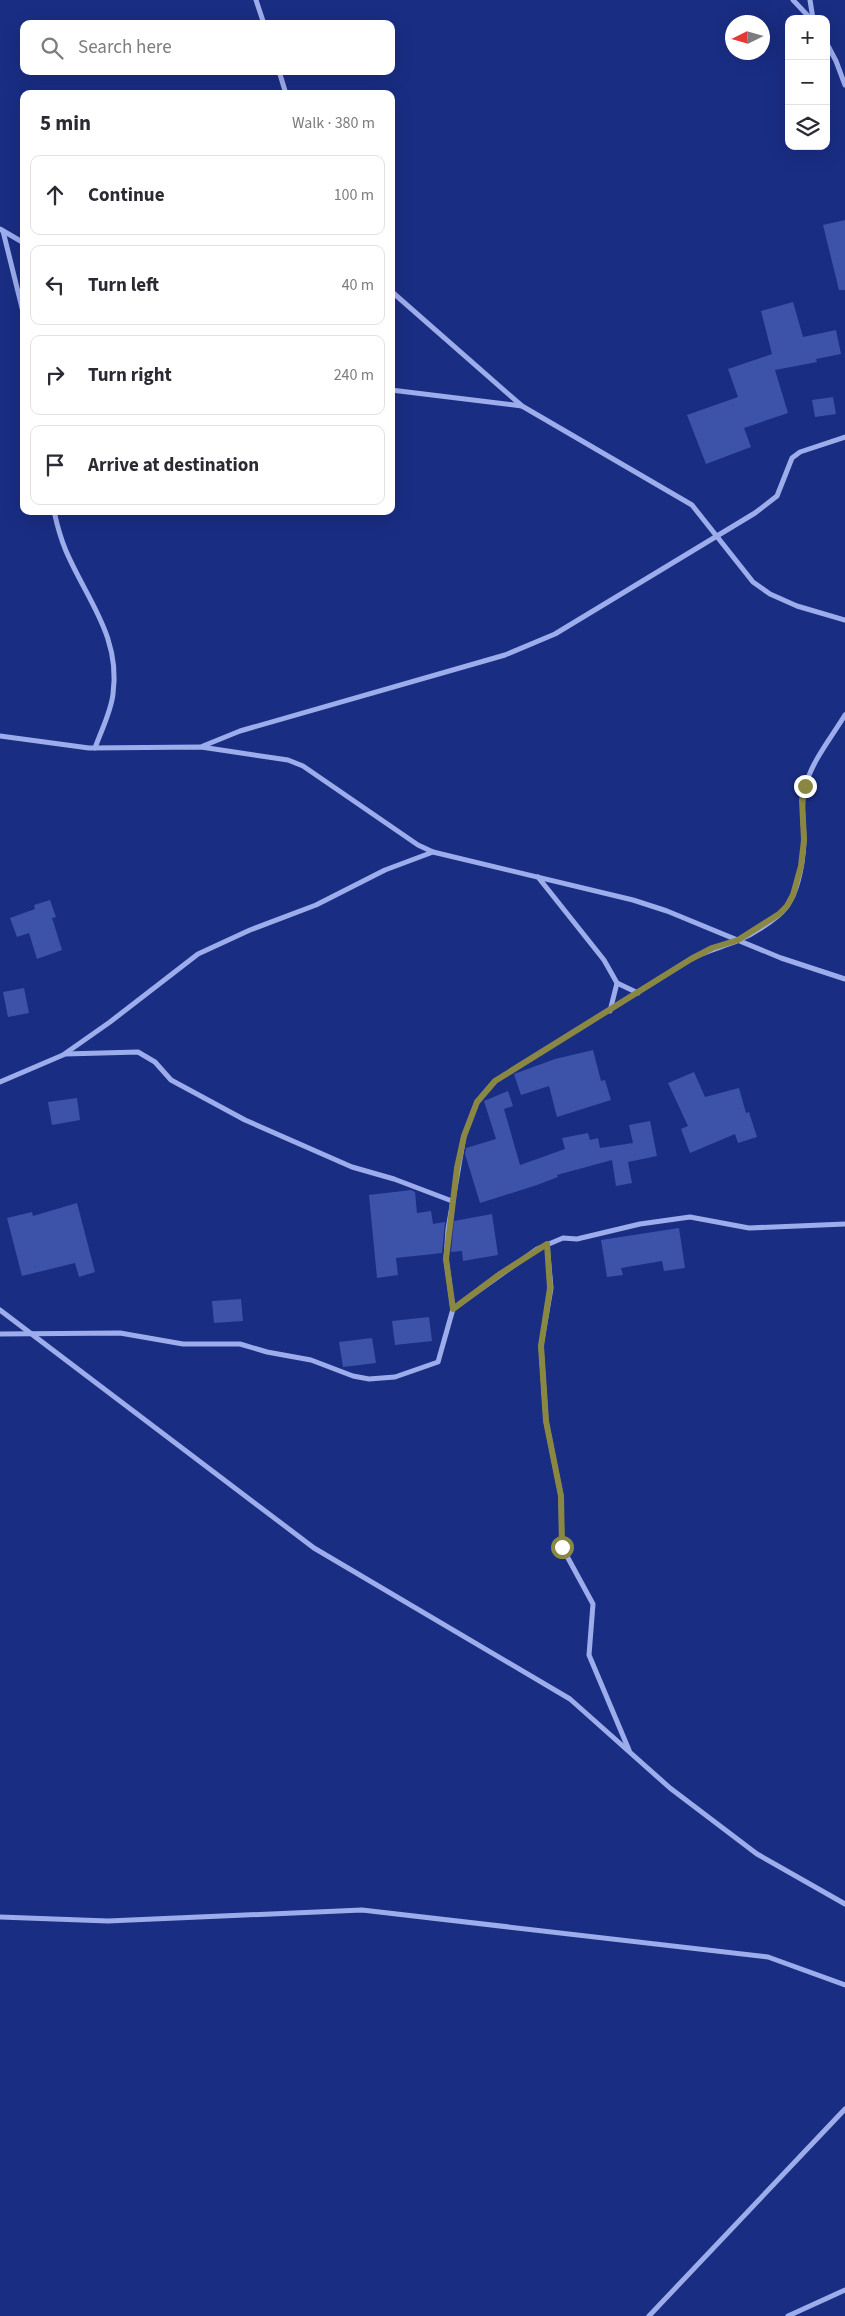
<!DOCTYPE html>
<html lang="en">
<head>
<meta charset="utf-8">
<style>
	body { margin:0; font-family:"Source Sans 3",sans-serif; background:#f7f7f7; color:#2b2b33 }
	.controls { position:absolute; right:15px; top:15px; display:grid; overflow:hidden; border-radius:10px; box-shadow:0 5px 20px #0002 }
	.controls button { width:45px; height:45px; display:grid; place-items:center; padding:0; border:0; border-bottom:1px solid #e1e1e2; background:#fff; color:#2b2b33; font:25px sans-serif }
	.compass { position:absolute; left:725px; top:15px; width:45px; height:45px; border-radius:50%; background:#fff; box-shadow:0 5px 20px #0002; rotate:265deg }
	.stop { position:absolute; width:15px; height:15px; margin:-11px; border:4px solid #8a8743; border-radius:50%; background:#fff }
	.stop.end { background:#8a8743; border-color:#fff; box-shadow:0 1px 5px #0008 }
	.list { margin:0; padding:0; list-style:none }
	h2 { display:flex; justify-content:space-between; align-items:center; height:65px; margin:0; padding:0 20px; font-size:21px }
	h2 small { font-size:16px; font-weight:400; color:#7c7c81 }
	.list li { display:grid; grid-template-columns:32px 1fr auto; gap:15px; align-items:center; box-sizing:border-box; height:80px; margin:0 10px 10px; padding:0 10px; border:1px solid #e1e1e2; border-radius:10px }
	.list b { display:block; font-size:19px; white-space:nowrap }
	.list em { font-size:16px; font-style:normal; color:#7c7c81 }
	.icon { flex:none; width:28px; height:28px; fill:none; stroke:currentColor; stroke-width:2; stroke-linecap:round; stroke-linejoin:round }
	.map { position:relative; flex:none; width:845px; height:2316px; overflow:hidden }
	.search { position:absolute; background:#fff; box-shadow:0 5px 20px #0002; left:20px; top:20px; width:375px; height:55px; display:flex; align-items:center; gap:12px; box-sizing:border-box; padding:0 18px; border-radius:10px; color:#7c7c81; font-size:19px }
	.panel { position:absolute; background:#fff; box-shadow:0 5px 20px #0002; left:20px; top:90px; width:375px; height:425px; border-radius:10px }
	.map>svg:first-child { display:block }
	.building { fill:#3d53aa }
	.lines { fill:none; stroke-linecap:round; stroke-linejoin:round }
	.minor { stroke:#9dadec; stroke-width:5 }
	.route { stroke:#8a8743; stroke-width:6 }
</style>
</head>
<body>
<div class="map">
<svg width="845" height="2316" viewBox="0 0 845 2316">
	<rect width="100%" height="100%" fill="#192d83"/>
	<g class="building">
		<path d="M845,220V290H839L823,225Z"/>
		<path d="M793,302L803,337L836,330L841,354L816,359L817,362L775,370L788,413L744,428L751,447L706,464L687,415L738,397L728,369L772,354L761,311Z"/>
		<path d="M833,397L836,414L815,417L812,400Z"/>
		<path d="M50,900L56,917L52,918L62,950L37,959L29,933L17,937L10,918L35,909L34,905Z"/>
		<path d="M24,988L29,1013L8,1017L3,992Z"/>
		<path d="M593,1050L601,1081L605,1080L611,1100L557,1117L549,1086L521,1095L514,1074L555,1059Z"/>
		<path d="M694,1072L705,1097L739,1088L746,1113L749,1112L757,1137L738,1143L735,1134L690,1153L681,1129L688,1126L668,1083Z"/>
		<path d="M508,1091L513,1106L504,1109L520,1165L565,1149L562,1138L588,1133L590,1140L598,1138L600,1148L633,1143L629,1125L650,1121L657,1156L628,1162L632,1183L616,1186L612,1160L557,1175L558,1177L537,1185L480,1203L465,1154L466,1148L496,1139L484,1101Z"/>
		<path d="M77,1098L80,1120L52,1125L48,1102Z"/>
		<path d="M411,1190L415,1192L417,1213L431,1211L433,1224L445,1222L442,1253L396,1258L398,1275L377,1278L369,1195Z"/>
		<path d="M77,1203L95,1272L79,1277L75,1263L22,1276L7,1218L32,1212L33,1216Z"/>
		<path d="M492,1214L498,1255L463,1261L462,1251L451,1252L454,1221Z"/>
		<path d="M679,1228L685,1268L664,1271L662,1261L621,1268L623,1275L607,1277L601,1240Z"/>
		<path d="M241,1299L243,1321L214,1323L212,1301Z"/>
		<path d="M429,1317L432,1341L395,1345L392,1321Z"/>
		<path d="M372,1338L376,1363L343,1367L339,1342Z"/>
	</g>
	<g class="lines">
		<g class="minor">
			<path d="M256,0L264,24"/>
			<path d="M793,0L811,19"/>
			<path d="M810,0L813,19"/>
			<path d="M826,42L836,61L845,85"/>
			<path d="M279,71L286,94"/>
			<path d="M0,229L24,243"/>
			<path d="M3,231L24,316"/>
			<path d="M391,291L522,406L692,505L753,582L770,594L797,606L845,620"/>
			<path d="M391,390L522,406"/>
			<path d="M54,511C57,525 61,539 66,551C87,600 121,637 113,694C111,712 101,731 95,748"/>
			<path d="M0,736L89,748L201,747L288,760L303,766L418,845L433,852L633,900L667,911L781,958L845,979"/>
			<path d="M203,746L240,731L505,655L555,634L755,513L777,496L792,458L800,452L845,437"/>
			<path d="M538,877L604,960L617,983L638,993"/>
			<path d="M610,1011L617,983"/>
			<path d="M65,1054L138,1052L155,1062L171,1080L245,1120L352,1167L394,1179L452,1201"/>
			<path d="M0,1082L63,1055L110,1022L198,954L250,930L316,905L385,870L433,852"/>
			<path d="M547,1244L551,1288L541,1346L546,1421L561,1496L562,1547L593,1604L589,1655L629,1750"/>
			<path d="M453,1309L537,1249L563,1238L577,1239L640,1224L690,1217L749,1228L845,1224"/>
			<path d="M0,1310L314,1548L570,1699L670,1788L757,1854L845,1904"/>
			<path d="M0,1334L120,1333L183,1344H240L267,1352L311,1360L353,1376L369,1379L395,1377L438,1362L453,1309L446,1259L448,1229L464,1136L477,1102L495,1081L691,959C706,951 722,947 737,941C751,935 768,924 779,915C798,899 803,864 804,841C804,823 800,806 805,788C811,762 831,738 845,715"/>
			<path d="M0,1917L108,1921L362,1910L768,1957L845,1985"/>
			<path d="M649,2316L845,2109"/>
			<path d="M788,2316L845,2290"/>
		</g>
	</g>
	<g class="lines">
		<path class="route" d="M562,1547L561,1496L546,1421L541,1346L550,1288L547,1244L500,1274L453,1309L446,1259L457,1168L464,1136L477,1102L495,1081L691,959L712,948L738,940L779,914L787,906L793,895L801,866L804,840L802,800L805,786"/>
	</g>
</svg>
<div class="controls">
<button>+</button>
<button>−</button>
<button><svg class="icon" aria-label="layers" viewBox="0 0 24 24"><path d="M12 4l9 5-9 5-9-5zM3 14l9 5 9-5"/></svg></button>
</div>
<svg class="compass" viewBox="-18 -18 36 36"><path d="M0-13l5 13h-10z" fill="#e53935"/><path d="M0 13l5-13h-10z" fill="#7c7c81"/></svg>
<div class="stop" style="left:562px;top:1547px"></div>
<div class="stop end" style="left:805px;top:786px"></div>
<div class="search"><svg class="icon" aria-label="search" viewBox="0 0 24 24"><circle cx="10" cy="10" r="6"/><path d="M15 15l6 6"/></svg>Search here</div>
<section class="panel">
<h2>5 min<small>Walk · 380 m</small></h2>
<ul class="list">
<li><svg class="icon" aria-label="ahead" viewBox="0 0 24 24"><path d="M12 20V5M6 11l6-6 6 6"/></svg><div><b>Continue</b></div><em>100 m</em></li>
<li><svg class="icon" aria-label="left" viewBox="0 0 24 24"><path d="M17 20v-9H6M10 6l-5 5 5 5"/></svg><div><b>Turn left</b></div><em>40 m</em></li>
<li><svg class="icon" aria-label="right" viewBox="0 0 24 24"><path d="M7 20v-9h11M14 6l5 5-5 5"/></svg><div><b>Turn right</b></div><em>240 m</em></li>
<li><svg class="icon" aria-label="arrive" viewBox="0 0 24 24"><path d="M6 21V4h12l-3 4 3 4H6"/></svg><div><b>Arrive at destination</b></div></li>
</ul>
</section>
</div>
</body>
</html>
